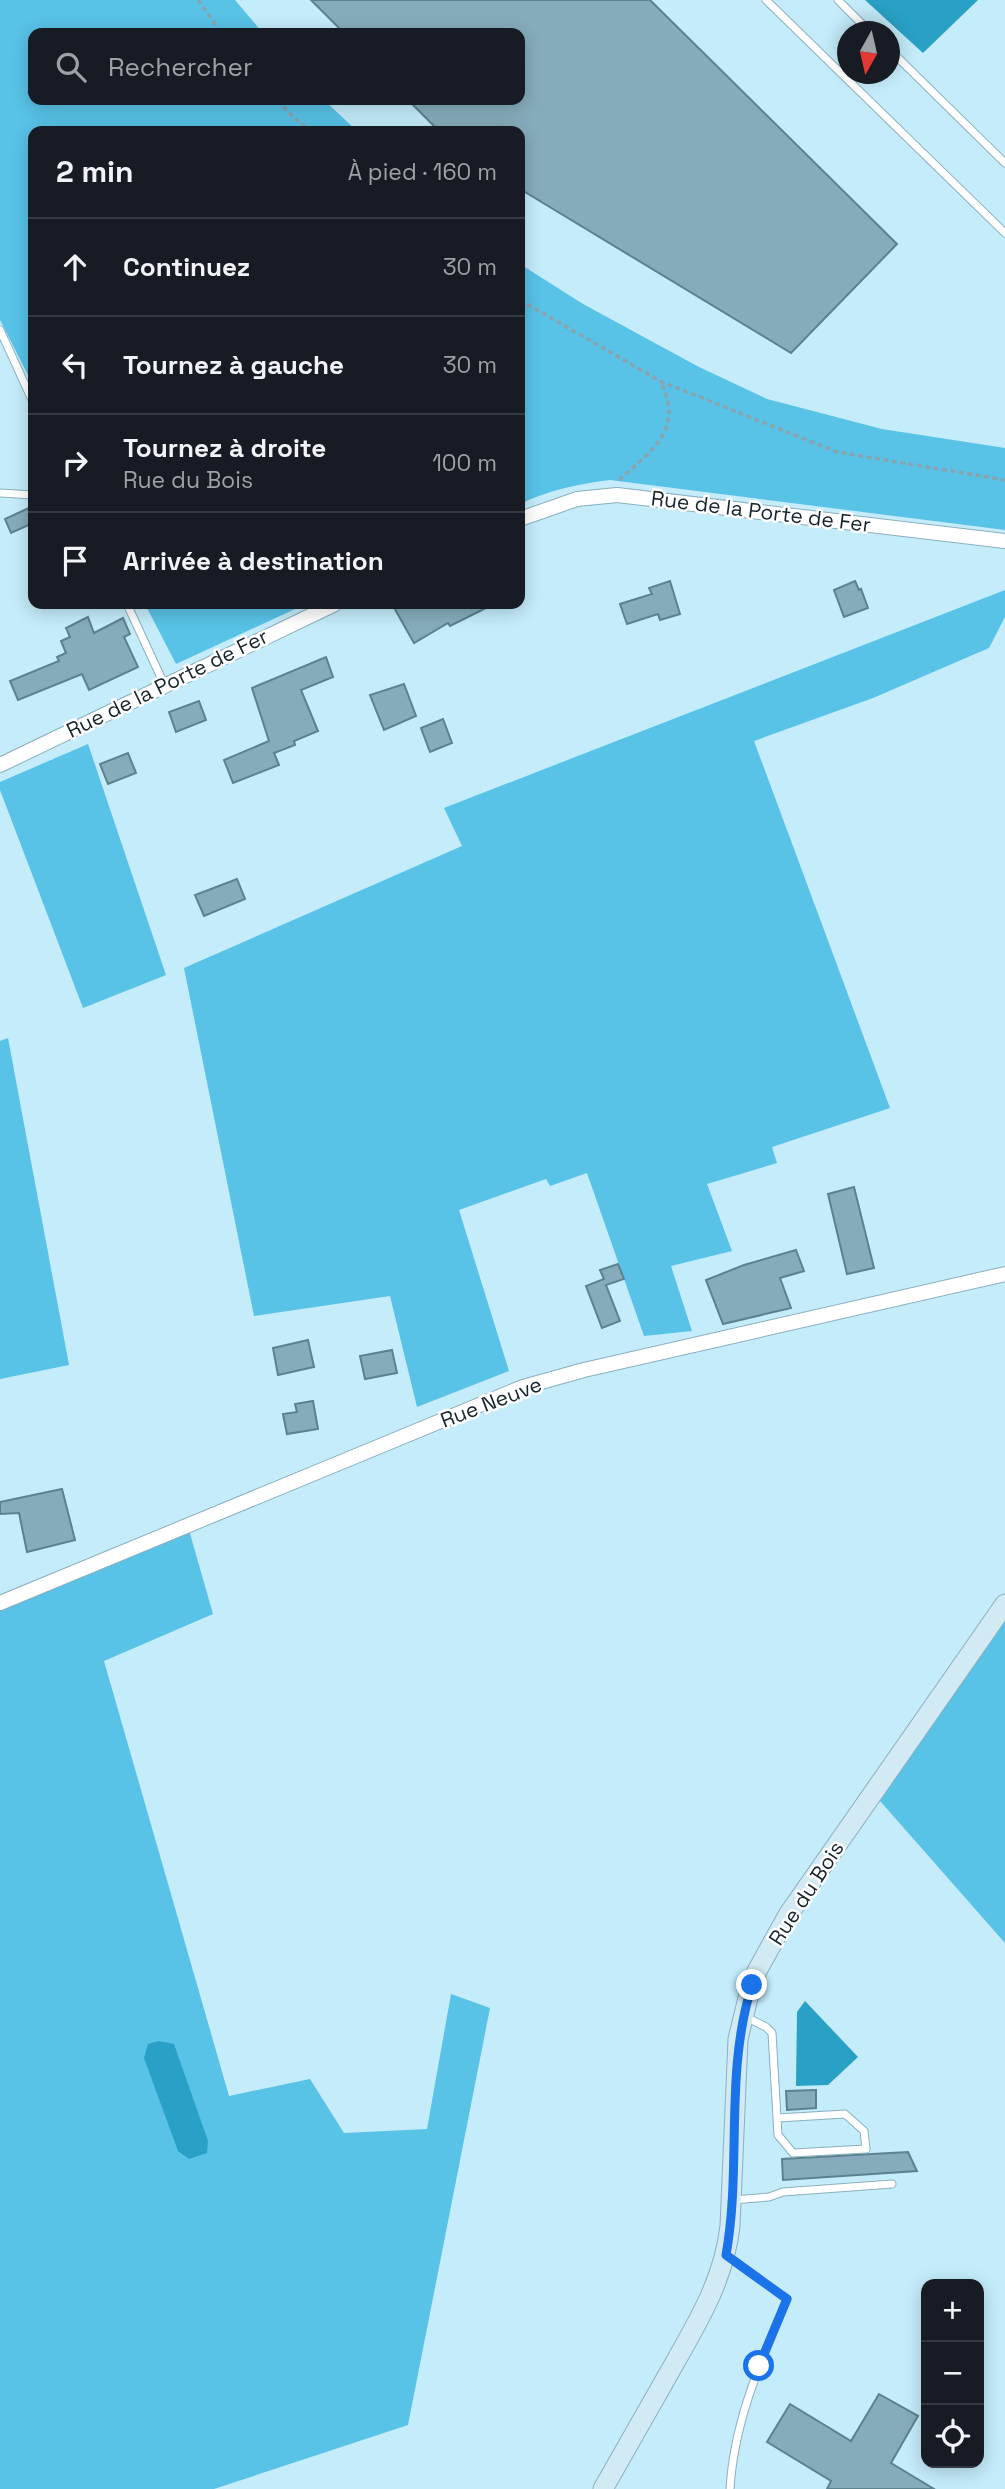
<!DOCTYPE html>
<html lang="fr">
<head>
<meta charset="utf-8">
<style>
	body { margin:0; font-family:"Space Grotesk",sans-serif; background:#20242c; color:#f1f3f6 }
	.controls { position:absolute; right:21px; bottom:21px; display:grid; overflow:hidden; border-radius:14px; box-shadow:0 4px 18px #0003 }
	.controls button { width:63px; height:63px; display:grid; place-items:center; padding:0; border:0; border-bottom:2px solid #363941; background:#171b24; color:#f1f3f6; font:35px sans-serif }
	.compass { position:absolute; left:837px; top:21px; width:63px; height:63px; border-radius:50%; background:#171b24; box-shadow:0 4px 18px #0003; rotate:188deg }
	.stop { position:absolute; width:21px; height:21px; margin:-16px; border:5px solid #1a73e8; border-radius:50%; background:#fff }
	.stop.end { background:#1a73e8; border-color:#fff; box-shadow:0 2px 7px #0008 }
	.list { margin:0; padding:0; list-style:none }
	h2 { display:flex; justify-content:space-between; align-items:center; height:91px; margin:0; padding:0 28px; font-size:30px }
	h2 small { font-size:23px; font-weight:400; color:#9ea1a6 }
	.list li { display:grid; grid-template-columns:46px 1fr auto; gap:21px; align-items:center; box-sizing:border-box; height:98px; padding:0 28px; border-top:2px solid #363941 }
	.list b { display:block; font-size:26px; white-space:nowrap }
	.list p { margin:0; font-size:23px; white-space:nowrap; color:#9ea1a6 }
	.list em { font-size:23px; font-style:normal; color:#9ea1a6 }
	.icon { flex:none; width:38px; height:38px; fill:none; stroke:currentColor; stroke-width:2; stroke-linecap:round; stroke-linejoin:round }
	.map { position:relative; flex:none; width:1005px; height:2489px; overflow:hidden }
	.search { position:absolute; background:#171b24; box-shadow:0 4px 18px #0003; left:28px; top:28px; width:497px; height:77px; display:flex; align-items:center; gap:18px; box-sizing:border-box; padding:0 24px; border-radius:14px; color:#9ea1a6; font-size:26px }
	.panel { position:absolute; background:#171b24; box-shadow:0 4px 18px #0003; left:28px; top:126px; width:497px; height:483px; border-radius:14px }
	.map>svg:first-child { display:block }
	.green { fill:#58c2e7 }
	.water { fill:#29a0c5 }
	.building { fill:#86acbb; stroke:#5c818f; stroke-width:2 }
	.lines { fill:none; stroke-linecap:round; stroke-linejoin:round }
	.lane-casing { stroke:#8bb0bf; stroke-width:9 }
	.street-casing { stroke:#8bb0bf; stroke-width:16 }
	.secondary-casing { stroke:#8bb0bf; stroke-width:21 }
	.path { stroke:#86a5b0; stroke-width:3.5; stroke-dasharray:5 3.5; stroke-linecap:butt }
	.lane { stroke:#fff; stroke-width:7 }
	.street { stroke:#fff; stroke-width:14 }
	.secondary { stroke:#d2eaf3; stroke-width:19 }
	.route { stroke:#1a73e8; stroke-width:9 }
	.labels { text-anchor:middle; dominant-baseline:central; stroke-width:5; stroke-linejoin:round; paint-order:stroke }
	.street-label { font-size:21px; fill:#17262c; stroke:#fff }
</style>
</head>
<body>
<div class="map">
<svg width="1005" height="2489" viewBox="0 0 1005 2489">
	<rect width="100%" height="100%" fill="#c4ecfb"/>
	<g class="green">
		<path d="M0,0H235L263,33H33V100H324L357,131H33V385L0,320Z"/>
		<path d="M520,264L583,304L699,367L767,399L882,429L1005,448V530L610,480C578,484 549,490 520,504Z"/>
		<path d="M1005,590V617L989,648L873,698L754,741L890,1108L772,1147L777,1163L707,1184L732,1251L671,1266L692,1331L644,1336L587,1173L550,1186L546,1179L459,1210L509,1371L417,1407L390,1296L254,1316L184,968L462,846L444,808Z"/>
		<path d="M145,604H306L176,664Z"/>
		<path d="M88,744L166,975L83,1008L0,790V782Z"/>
		<path d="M8,1038L69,1365L0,1379V1041Z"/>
		<path d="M189,1530L213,1614L104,1661L229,2096L310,2079L344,2133L427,2129L451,1994L490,2008L408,2425L214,2489H0V1606Z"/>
		<path d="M1005,1612V1943L866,1785Z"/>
	</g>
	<g class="water">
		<path d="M865,0H978L923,53Z"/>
		<path d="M805,2001L858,2057L828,2085L796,2086L797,2012Z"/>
		<path d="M159,2041L174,2044L208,2141L207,2153L189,2159L178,2151L144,2058L148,2044Z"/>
	</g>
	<g class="building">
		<path d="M311,0H650L897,244L791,353L520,189V131H439L408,100H520V33H344Z"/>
		<path d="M33,506V523L11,533L5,519Z"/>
		<path d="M670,581L680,614L660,620L658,614L627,624L620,604L652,594L649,588Z"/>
		<path d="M855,581L859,590L861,589L868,608L844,617L834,590Z"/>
		<path d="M392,604H494L450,626L448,623L414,643Z"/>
		<path d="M88,617L94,633L123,618L130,634L124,637L138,667L89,690L82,674L18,700L10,681L59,661L57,657L66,653L61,641L70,637L66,628Z"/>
		<path d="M326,657L333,677L301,690L318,731L294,741L295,745L274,753L279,765L233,783L224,760L269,741L252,688Z"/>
		<path d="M404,684L416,716L384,730L370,695Z"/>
		<path d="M199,701L206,720L176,732L169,712Z"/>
		<path d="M443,719L452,743L430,752L421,728Z"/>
		<path d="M128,753L136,773L108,784L100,764Z"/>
		<path d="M237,879L245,899L204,916L195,895Z"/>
		<path d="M854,1187L874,1268L847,1274L828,1194Z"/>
		<path d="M796,1250L804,1271L780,1278L791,1308L723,1324L706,1280L744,1265Z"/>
		<path d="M618,1264L624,1279L606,1285L620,1321L602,1328L586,1286L604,1279L600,1270Z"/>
		<path d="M308,1340L314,1367L278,1375L273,1348Z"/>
		<path d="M392,1350L397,1373L365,1379L360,1356Z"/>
		<path d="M313,1401L318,1429L287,1434L283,1414L297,1412L295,1404Z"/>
		<path d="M62,1489L75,1540L27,1552L19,1513L0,1514V1502Z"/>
		<path d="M816,2090V2108L787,2110L786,2091Z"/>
		<path d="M908,2152L917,2171L783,2180L782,2159Z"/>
		<path d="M879,2394L918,2416L891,2463L934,2489H827L831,2481L767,2442L790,2404L851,2441Z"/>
	</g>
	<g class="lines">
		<defs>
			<g id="lane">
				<path d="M766,0L1005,233"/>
				<path d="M838,0L870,32"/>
				<path d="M890,50L1005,163"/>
				<path d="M0,330L33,402"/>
				<path d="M0,493L33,495"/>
				<path d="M127,604L164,684"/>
				<path d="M744,2016L766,2027L772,2033L778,2135L793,2153L866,2149L864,2131L845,2114L778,2118"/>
				<path d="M732,2200L769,2197L783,2192L892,2184"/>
				<path d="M727,2256L787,2299C761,2361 734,2421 730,2489"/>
			</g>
			<g id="street">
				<path d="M520,519L577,499L617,495L1005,541"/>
				<path d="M0,765L335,604"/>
				<path d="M0,1603L523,1387L584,1370L1005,1274"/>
			</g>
			<path id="secondary" d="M603,2489C625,2450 647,2411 669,2373C696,2325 724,2281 730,2226L738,2039L748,1998L757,1971L788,1915L1005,1604"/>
		</defs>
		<use href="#lane" class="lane-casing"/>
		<use href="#street" class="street-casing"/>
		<use href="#secondary" class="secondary-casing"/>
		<g class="path">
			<path d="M198,0L222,33"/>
			<path d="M278,100L289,113L310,131"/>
			<path d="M520,300L660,381L837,452L1005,480"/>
			<path d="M619,480C650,452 685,430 661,383"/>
		</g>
		<use href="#lane" class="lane"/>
		<use href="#street" class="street"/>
		<use href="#secondary" class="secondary"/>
	</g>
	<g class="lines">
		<path class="route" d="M752,1985C724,2073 742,2166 726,2255L787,2299L759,2366"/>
	</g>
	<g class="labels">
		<g class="street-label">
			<text transform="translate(761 511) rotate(7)">Rue de la Porte de Fer</text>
			<text transform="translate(167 683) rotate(-26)">Rue de la Porte de Fer</text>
			<text transform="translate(491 1402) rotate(-21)">Rue Neuve</text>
			<text transform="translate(806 1893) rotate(-57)">Rue du Bois</text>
		</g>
	</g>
</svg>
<div class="controls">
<button>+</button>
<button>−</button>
<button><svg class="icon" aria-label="locate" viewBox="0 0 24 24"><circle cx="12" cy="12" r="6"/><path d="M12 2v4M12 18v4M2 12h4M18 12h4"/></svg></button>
</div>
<svg class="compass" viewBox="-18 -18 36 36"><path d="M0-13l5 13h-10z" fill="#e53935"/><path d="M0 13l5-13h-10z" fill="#9ea1a6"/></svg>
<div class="stop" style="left:759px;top:2366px"></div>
<div class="stop end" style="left:752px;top:1985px"></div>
<div class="search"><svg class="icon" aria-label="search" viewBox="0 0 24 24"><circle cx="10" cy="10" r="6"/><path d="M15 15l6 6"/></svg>Rechercher</div>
<section class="panel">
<h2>2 min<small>À pied · 160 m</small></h2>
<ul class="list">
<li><svg class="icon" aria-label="ahead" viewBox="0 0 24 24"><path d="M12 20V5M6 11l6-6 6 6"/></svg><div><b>Continuez</b></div><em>30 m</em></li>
<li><svg class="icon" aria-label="left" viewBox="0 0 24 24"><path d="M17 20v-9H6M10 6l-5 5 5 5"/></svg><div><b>Tournez à gauche</b></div><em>30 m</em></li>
<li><svg class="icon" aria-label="right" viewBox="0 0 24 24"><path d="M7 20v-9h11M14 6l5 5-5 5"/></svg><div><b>Tournez à droite</b><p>Rue du Bois</p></div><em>100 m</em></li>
<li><svg class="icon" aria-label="arrive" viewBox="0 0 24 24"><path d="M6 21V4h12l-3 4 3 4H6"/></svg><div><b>Arrivée à destination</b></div></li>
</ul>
</section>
</div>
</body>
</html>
